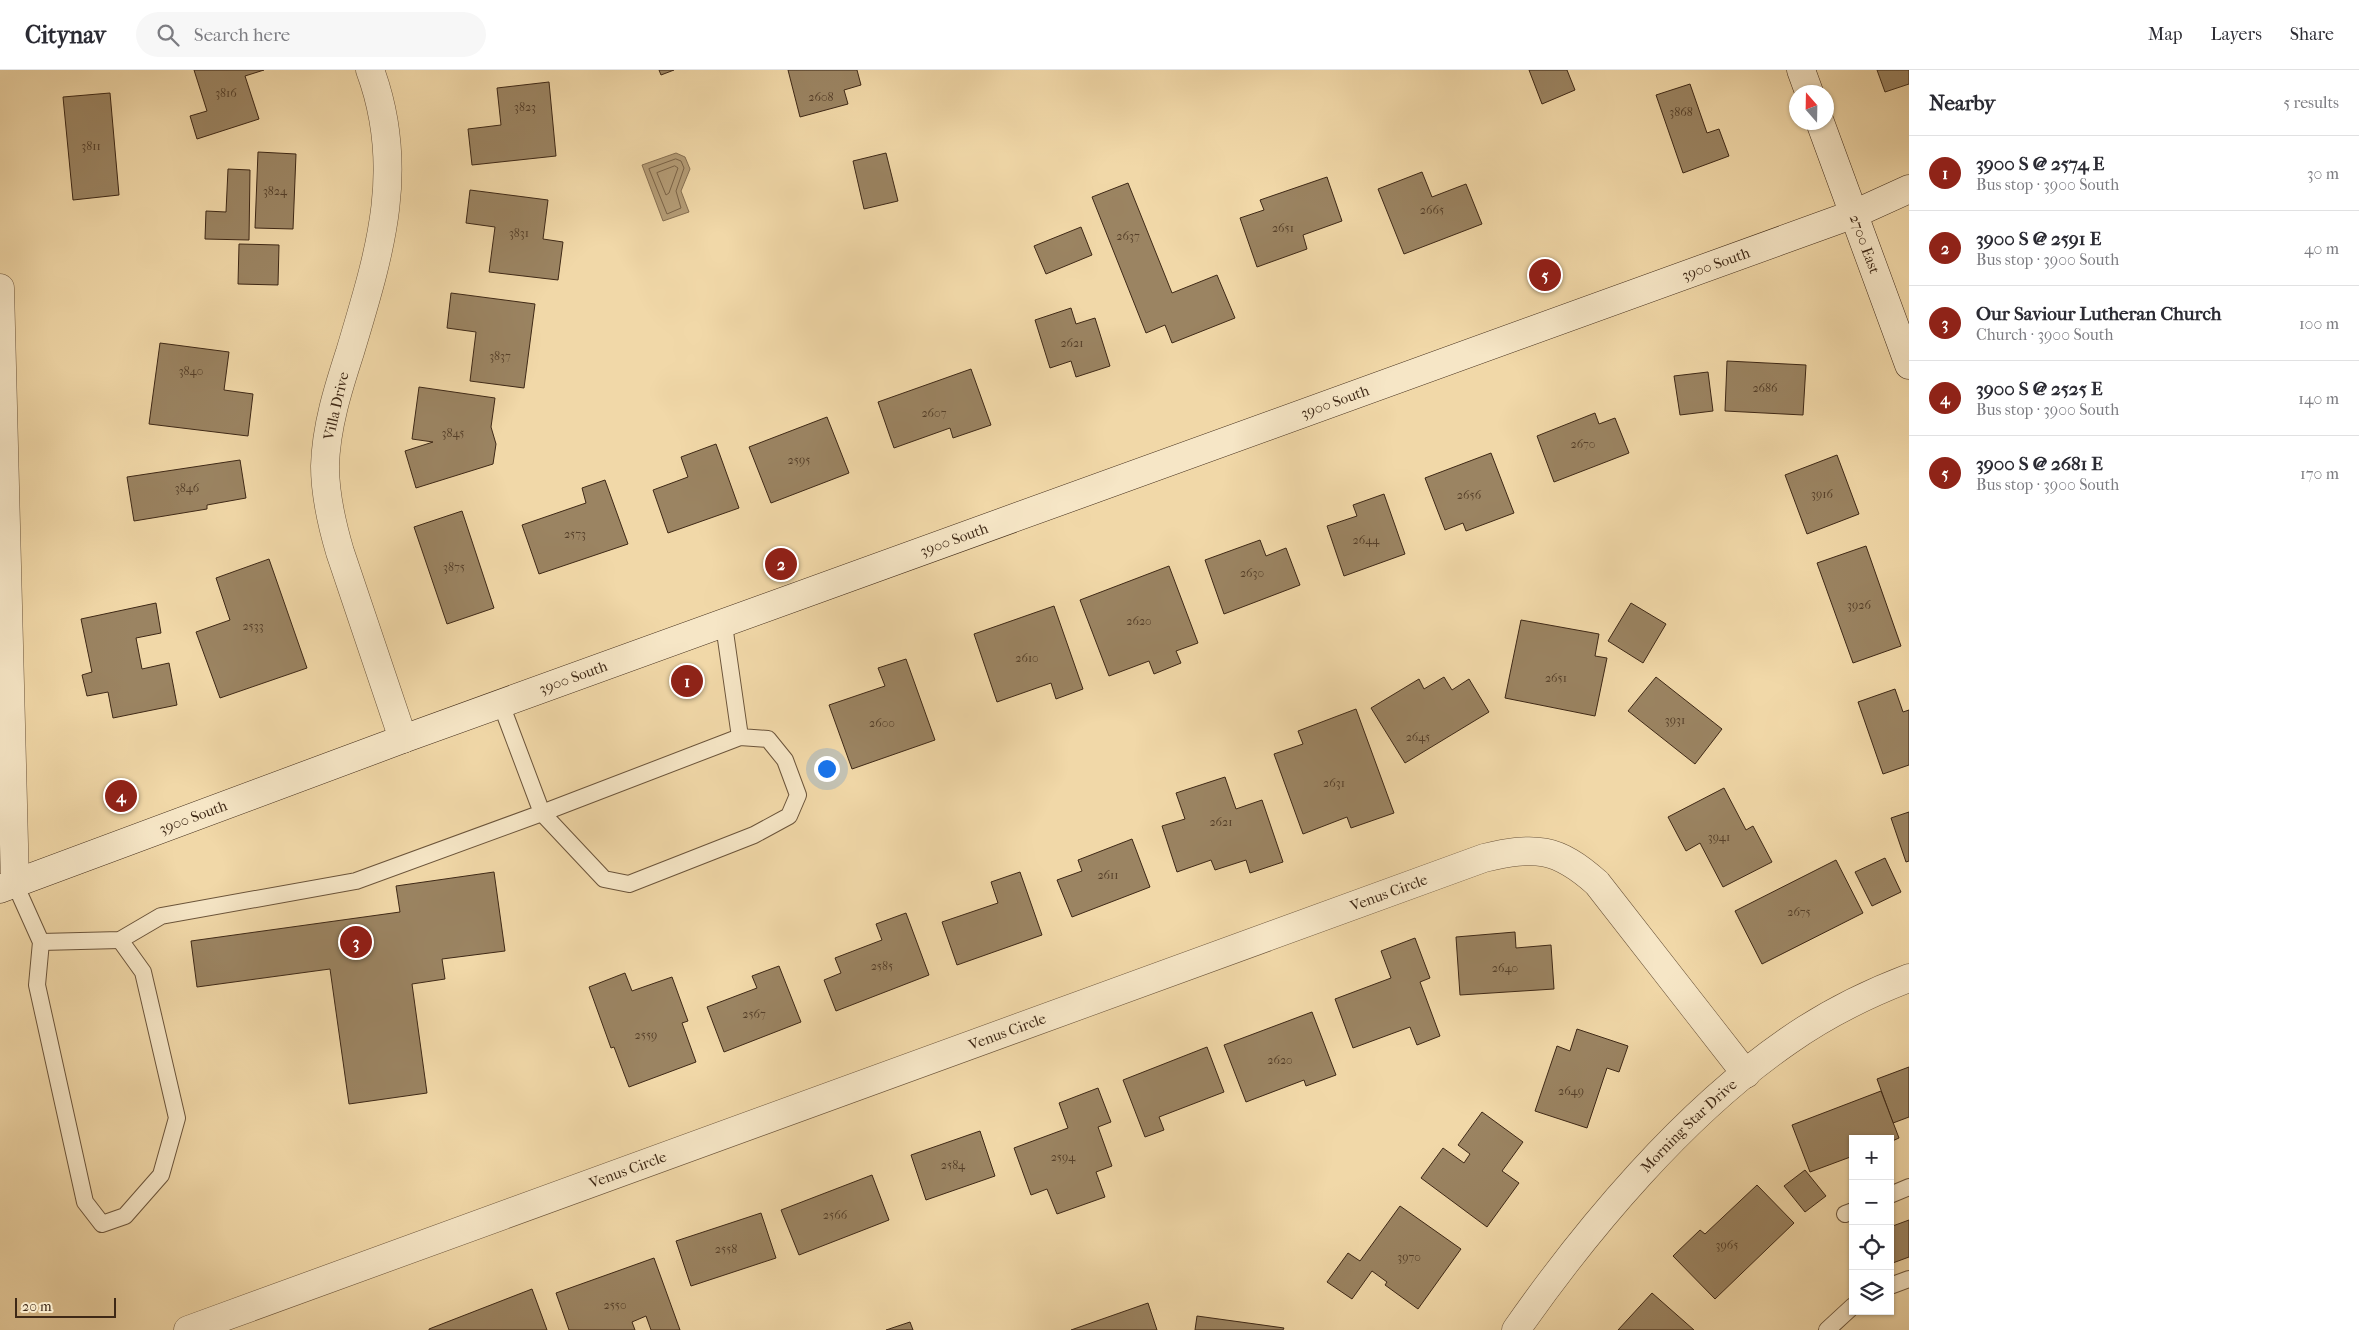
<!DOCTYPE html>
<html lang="en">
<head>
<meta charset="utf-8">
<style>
	body { margin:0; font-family:"IM FELL French Canon",serif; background:#f7f7f7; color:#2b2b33 }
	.controls { position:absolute; right:15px; bottom:15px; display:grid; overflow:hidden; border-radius:0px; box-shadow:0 1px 4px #0004 }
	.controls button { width:45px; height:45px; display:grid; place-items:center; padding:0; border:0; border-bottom:1px solid #e1e1e2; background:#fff; color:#2b2b33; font:25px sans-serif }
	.compass { position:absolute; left:1789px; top:15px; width:45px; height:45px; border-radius:50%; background:#fff; box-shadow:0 1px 4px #0004; rotate:340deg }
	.scale { position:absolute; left:15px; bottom:12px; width:101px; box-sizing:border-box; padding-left:5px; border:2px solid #3e2816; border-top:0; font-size:14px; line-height:18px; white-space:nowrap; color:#3e2816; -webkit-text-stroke:4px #f6e6c6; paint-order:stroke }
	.you { position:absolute; left:826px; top:698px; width:18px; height:18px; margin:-12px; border:4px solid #fff; border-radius:50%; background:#1a73e8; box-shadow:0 0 0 8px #1a73e833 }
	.badge { display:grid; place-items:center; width:32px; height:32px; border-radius:50%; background:#8f2418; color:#fff; font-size:16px; font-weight:700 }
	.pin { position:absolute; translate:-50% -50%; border:2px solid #fff; box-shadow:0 1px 5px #0006 }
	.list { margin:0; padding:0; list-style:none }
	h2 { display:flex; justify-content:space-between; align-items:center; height:65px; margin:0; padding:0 20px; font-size:21px }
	h2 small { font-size:16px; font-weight:400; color:#7c7c81 }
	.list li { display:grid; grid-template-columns:32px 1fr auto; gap:15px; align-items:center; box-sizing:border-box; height:75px; padding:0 20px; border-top:1px solid #e1e1e2 }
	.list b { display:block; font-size:19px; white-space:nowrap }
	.list p { margin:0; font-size:16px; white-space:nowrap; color:#7c7c81 }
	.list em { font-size:16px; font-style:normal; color:#7c7c81 }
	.icon { flex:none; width:28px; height:28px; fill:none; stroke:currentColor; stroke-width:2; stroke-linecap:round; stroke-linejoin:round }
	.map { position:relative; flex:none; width:1909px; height:1260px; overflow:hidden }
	header { display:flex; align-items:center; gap:30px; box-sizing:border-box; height:70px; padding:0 25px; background:#fff; border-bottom:1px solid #e1e1e2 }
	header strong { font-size:24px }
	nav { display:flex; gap:28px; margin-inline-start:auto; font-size:18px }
	.search { width:350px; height:45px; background:#f7f7f7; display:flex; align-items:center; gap:12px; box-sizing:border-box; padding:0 18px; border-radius:28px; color:#7c7c81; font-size:19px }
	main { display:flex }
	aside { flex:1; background:#fff }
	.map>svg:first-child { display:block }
	.water { fill:#b49c76; stroke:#856e50 }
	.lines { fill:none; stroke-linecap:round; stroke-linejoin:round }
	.shore { stroke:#796246; stroke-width:1 }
	.building { fill:#9b8462; stroke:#3e2816 }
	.lane-casing { stroke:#6b543a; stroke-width:18 }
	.street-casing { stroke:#6b543a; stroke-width:29 }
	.secondary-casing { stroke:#3e2816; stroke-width:29 }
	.lane { stroke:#f6e6c6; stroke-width:16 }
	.street { stroke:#f6e6c6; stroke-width:28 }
	.secondary { stroke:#f6e6c6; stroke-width:28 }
	.labels { text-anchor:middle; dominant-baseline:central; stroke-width:4; stroke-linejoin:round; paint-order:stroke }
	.number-label { font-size:12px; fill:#553f29 }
	.street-label { font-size:15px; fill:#3e2816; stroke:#f6e6c6 }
</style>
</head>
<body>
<header>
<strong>Citynav</strong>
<div class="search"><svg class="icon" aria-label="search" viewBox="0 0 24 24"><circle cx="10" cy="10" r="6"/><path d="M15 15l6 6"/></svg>Search here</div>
<nav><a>Map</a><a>Layers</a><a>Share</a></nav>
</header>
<main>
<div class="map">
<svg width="1909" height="1260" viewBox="0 0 1909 1260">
	<rect width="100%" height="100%" fill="#f1d8a8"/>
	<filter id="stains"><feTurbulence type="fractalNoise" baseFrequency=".004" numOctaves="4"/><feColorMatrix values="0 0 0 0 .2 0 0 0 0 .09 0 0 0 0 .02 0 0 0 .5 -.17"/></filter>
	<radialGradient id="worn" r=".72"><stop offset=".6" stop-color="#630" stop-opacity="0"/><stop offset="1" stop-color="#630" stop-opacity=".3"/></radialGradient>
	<path class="water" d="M676,83L685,87L690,99L681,121L689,142L663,151L642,95Z"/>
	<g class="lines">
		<g class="shore">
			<path d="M676,89L681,91L684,98L676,121L681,138L667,144L649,99Z"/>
			<path d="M675,96L678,98L669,123L666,125L657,103Z"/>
		</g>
	</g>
	<g class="building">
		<path d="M194,0H264L245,6L259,49L197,69L190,46L207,41Z"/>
		<path d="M659,0H674L661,5Z"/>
		<path d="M788,0H857L861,15L844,20L848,34L800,47Z"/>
		<path d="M1529,0H1567L1575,20L1542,34Z"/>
		<path d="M1877,0H1909V14L1885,22Z"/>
		<path d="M549,12L556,86L472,95L468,59L501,55L497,18Z"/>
		<path d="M1690,14L1707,63L1719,59L1729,86L1683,103L1656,25Z"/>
		<path d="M110,23L119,125L73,130L63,27Z"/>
		<path d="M258,82L296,84L293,159L255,158Z"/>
		<path d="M886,83L898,131L864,139L853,91Z"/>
		<path d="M228,99L250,100L249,170L205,169L206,141L226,142Z"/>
		<path d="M1422,102L1432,127L1466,114L1482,154L1404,184L1378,119Z"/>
		<path d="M1327,107L1342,151L1303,165L1307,179L1257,197L1240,148L1264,140L1260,130Z"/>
		<path d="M1128,113L1172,223L1217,205L1235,248L1172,273L1165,255L1146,263L1092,127Z"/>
		<path d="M470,120L548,130L543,169L563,172L558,210L489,202L495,157L466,153Z"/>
		<path d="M1081,157L1092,185L1046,204L1034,176Z"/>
		<path d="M239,174L279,175L278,215L238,214Z"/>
		<path d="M451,223L535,234L524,318L470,311L476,262L447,258Z"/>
		<path d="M1071,238L1076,254L1095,248L1110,296L1076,307L1071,291L1050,298L1035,250Z"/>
		<path d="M160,273L229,282L224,320L253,324L248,366L149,354Z"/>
		<path d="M1727,291L1806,295L1803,345L1725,341Z"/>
		<path d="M971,299L991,355L953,368L950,358L894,378L878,332Z"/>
		<path d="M1708,302L1713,341L1680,345L1674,306Z"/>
		<path d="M419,317L495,328L491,357L496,374L493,394L416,418L405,381L433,372L412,369Z"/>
		<path d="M1595,343L1599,354L1615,348L1629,383L1554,412L1537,366Z"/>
		<path d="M827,347L849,403L771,433L749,377Z"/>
		<path d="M716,374L739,438L668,463L653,420L688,407L681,387Z"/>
		<path d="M1491,383L1514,443L1466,461L1463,453L1445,460L1425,408Z"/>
		<path d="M1837,385L1859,444L1807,464L1785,405Z"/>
		<path d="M240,390L246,428L207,435V439L134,451L127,407Z"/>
		<path d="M605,410L628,474L539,504L522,455L586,433L582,418Z"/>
		<path d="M1384,424L1405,484L1344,506L1327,456L1357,446L1353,435Z"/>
		<path d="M462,441L494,538L447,554L414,457Z"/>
		<path d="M1260,470L1266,486L1286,478L1300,515L1224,544L1205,490Z"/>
		<path d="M1866,476L1901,576L1853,593L1817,493Z"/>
		<path d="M269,489L307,598L220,628L196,562L230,550L216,508Z"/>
		<path d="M1169,496L1198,573L1176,581L1181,593L1154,604L1149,591L1109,606L1080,530Z"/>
		<path d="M156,533L161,563L136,568L142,599L169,593L177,635L113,648L108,622L87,626L82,605L92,602L81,549Z"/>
		<path d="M1631,533L1666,554L1643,593L1608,571Z"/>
		<path d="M1054,536L1083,619L1056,629L1051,613L997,632L974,564Z"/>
		<path d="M1521,550L1599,564L1595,586L1607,588L1595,646L1505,628Z"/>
		<path d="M906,589L935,670L852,699L829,635L885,616L878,598Z"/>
		<path d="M1444,607L1452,620L1469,609L1489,642L1405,693L1371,638L1419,609L1424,619Z"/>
		<path d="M1656,607L1722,659L1695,694L1628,641Z"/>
		<path d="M1895,619L1903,642L1909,640V695L1883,704L1858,632Z"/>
		<path d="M1356,639L1394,743L1351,758L1347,747L1303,764L1274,684L1303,674L1298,661Z"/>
		<path d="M1225,707L1236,739L1262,730L1283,792L1250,803L1246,790L1215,800L1211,790L1177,802L1162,756L1185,749L1176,723Z"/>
		<path d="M1724,718L1746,760L1753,756L1772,792L1723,817L1700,773L1686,781L1668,747Z"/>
		<path d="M1909,742V791L1906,792L1891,748Z"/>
		<path d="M1132,769L1150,817L1072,847L1057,810L1082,801L1078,790Z"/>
		<path d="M1885,788L1901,822L1872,836L1855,802Z"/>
		<path d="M1836,790L1863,843L1762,894L1735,841Z"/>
		<path d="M494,802L505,881L442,889L445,909L412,914L427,1023L349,1034L330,899L197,917L191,871L400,842L396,816Z"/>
		<path d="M1020,802L1042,865L957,895L942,852L998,833L991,812Z"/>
		<path d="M906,843L929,905L836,941L824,910L841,903L835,888L882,870L876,854Z"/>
		<path d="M1515,862L1516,878L1551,875L1554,919L1460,925L1456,867Z"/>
		<path d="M1415,868L1430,908L1420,912L1440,966L1417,975L1410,957L1353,978L1335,929L1391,908L1381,881Z"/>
		<path d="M779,896L801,952L724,982L707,937L757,918L752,906Z"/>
		<path d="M625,903L632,921L672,907L688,951L682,953L696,992L629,1017L614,977L611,978L589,917Z"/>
		<path d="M1312,942L1336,1005L1306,1016L1304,1010L1246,1032L1224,975Z"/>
		<path d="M1577,959L1628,976L1619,1002L1607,998L1587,1058L1535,1041L1557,976L1570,981Z"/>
		<path d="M1207,977L1224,1022L1159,1047L1164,1060L1145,1067L1123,1010Z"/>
		<path d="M1909,997V1047L1893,1053L1877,1009Z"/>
		<path d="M1098,1018L1111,1052L1098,1057L1112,1096L1096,1102L1105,1127L1057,1144L1047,1119L1031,1125L1014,1078L1068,1058L1059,1033Z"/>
		<path d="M1881,1021L1899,1068L1890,1072V1069H1853V1086L1810,1102L1792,1055Z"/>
		<path d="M1482,1042L1523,1072L1502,1101L1519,1113L1487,1157L1421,1108L1443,1078L1464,1093L1470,1084L1458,1075Z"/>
		<path d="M980,1061L995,1106L926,1130L911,1085Z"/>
		<path d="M1805,1100L1826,1126L1805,1142L1784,1116Z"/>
		<path d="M872,1105L889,1150L799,1185L781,1140Z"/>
		<path d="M1757,1115L1794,1153L1715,1229L1673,1186L1700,1160L1705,1164Z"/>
		<path d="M1400,1136L1461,1179L1418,1239L1385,1215L1387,1212L1372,1201L1352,1229L1327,1212L1348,1183L1360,1191Z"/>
		<path d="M761,1143L776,1188L691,1216L676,1171Z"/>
		<path d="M1909,1150V1187L1890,1194V1157Z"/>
		<path d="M654,1188L680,1260H651L646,1246L632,1252L635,1260H569L556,1223Z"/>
		<path d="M532,1219L547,1260H429V1259Z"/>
		<path d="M1652,1223L1694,1260H1618Z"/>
		<path d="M1148,1233L1157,1260H1071Z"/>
		<path d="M1197,1246L1284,1258L1283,1260H1195Z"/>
		<path d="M910,1252L913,1260H886Z"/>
	</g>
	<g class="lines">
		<defs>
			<g id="lane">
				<path d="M724,555L740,667L542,743L604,809L629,814L754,765L789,746L798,725L785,690L768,669L740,667"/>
				<path d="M15,814L41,872L37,915L85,1132L102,1154L125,1146L161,1105L177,1048L143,902L120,870"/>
				<path d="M41,872L120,870L161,846L356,811L542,743L501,634"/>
				<path d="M1890,1125L1909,1117"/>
				<path d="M1845,1144L1853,1141"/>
				<path d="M1890,1216L1909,1209"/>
				<path d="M1827,1260L1853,1236"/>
			</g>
			<g id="street">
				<path d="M370,0C407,100 379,185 350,282C338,319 326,357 325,396C325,425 332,455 340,482L403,669"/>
				<path d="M0,218L15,814"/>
				<path id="s1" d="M188,1260L1484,788C1535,776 1557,777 1597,813L1746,1004"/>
				<path id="s2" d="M1516,1260C1588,1157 1684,1043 1788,971C1825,945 1867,924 1909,908"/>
			</g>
			<g id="secondary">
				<path d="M1801,0L1809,22"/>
				<path id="s3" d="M1820,52L1909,295"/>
				<path id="s4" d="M0,819L403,669L1854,144L1909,119"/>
			</g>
		</defs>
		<use href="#lane" class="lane-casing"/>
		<use href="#street" class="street-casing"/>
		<use href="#secondary" class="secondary-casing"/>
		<use href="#lane" class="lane"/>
		<use href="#street" class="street"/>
		<use href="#secondary" class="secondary"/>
	</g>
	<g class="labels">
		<g class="number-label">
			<text x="226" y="23">3816</text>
			<text x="821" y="27">2608</text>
			<text x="525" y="37">3823</text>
			<text x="1681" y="42">3868</text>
			<text x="91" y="76">3811</text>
			<text x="275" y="121">3824</text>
			<text x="1432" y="140">2665</text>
			<text x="1283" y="158">2651</text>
			<text x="519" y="163">3831</text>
			<text x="1128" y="166">2637</text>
			<text x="1072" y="273">2621</text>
			<text x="500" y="286">3837</text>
			<text x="191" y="301">3840</text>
			<text x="1765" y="318">2686</text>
			<text x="934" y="343">2607</text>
			<text x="453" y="363">3845</text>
			<text x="1583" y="374">2670</text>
			<text x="799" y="390">2595</text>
			<text x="187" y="418">3846</text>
			<text x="1822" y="424">3916</text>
			<text x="1469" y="425">2656</text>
			<text x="575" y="464">2573</text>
			<text x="1366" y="470">2644</text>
			<text x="454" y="497">3875</text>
			<text x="1252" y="503">2630</text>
			<text x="1859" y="535">3926</text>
			<text x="1139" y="551">2620</text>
			<text x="253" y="556">2533</text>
			<text x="1027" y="588">2610</text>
			<text x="1556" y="608">2651</text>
			<text x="1675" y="650">3931</text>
			<text x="882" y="653">2600</text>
			<text x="1418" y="667">2645</text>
			<text x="1334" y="713">2631</text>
			<text x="1221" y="752">2621</text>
			<text x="1719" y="767">3941</text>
			<text x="1108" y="805">2611</text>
			<text x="1799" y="842">2675</text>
			<text x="882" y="896">2585</text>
			<text x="1505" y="898">2640</text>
			<text x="754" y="944">2567</text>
			<text x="646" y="965">2559</text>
			<text x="1280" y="990">2620</text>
			<text x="1571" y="1021">2649</text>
			<text x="1063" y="1087">2594</text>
			<text x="953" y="1095">2584</text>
			<text x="835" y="1145">2566</text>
			<text x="1727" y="1175">3965</text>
			<text x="726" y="1179">2558</text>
			<text x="1409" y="1187">3970</text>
			<text x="615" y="1235">2550</text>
		</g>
		<g class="street-label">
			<text stroke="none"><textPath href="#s3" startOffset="130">2700 East</textPath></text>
			<text stroke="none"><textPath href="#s4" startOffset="1826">3900 South</textPath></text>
			<text stroke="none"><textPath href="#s4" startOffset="1421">3900 South</textPath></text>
			<text transform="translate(336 336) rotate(-77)">Villa Drive</text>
			<text stroke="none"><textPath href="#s4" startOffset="1016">3900 South</textPath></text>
			<text stroke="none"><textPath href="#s4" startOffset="611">3900 South</textPath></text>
			<text stroke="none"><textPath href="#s4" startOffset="206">3900 South</textPath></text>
			<text stroke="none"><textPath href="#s1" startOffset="1278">Venus Circle</textPath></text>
			<text stroke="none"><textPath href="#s1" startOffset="872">Venus Circle</textPath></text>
			<text stroke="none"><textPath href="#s2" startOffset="268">Morning Star Drive</textPath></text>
			<text stroke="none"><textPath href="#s1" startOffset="468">Venus Circle</textPath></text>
		</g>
	</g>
	<rect width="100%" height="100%" filter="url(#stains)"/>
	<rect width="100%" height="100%" fill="url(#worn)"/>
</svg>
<div class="controls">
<button>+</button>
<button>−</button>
<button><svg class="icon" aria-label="locate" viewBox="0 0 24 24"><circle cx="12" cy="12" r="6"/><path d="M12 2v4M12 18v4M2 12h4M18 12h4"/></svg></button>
<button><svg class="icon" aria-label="layers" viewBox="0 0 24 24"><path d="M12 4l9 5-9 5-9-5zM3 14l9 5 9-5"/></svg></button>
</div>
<svg class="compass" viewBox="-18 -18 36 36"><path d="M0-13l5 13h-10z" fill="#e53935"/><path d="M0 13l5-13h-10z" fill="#7c7c81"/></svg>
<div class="scale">20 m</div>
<div class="you"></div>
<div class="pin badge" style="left:687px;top:611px">1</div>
<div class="pin badge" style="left:781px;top:494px">2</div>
<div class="pin badge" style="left:356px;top:872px">3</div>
<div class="pin badge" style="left:121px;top:726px">4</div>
<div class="pin badge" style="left:1545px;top:205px">5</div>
</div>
<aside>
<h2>Nearby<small>5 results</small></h2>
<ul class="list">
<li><span class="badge">1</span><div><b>3900 S @ 2574 E</b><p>Bus stop · 3900 South</p></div><em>30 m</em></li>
<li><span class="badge">2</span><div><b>3900 S @ 2591 E</b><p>Bus stop · 3900 South</p></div><em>40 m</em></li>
<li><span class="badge">3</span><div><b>Our Saviour Lutheran Church</b><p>Church · 3900 South</p></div><em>100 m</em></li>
<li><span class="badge">4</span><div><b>3900 S @ 2525 E</b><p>Bus stop · 3900 South</p></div><em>140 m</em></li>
<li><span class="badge">5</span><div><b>3900 S @ 2681 E</b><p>Bus stop · 3900 South</p></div><em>170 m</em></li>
</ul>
</aside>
</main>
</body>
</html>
